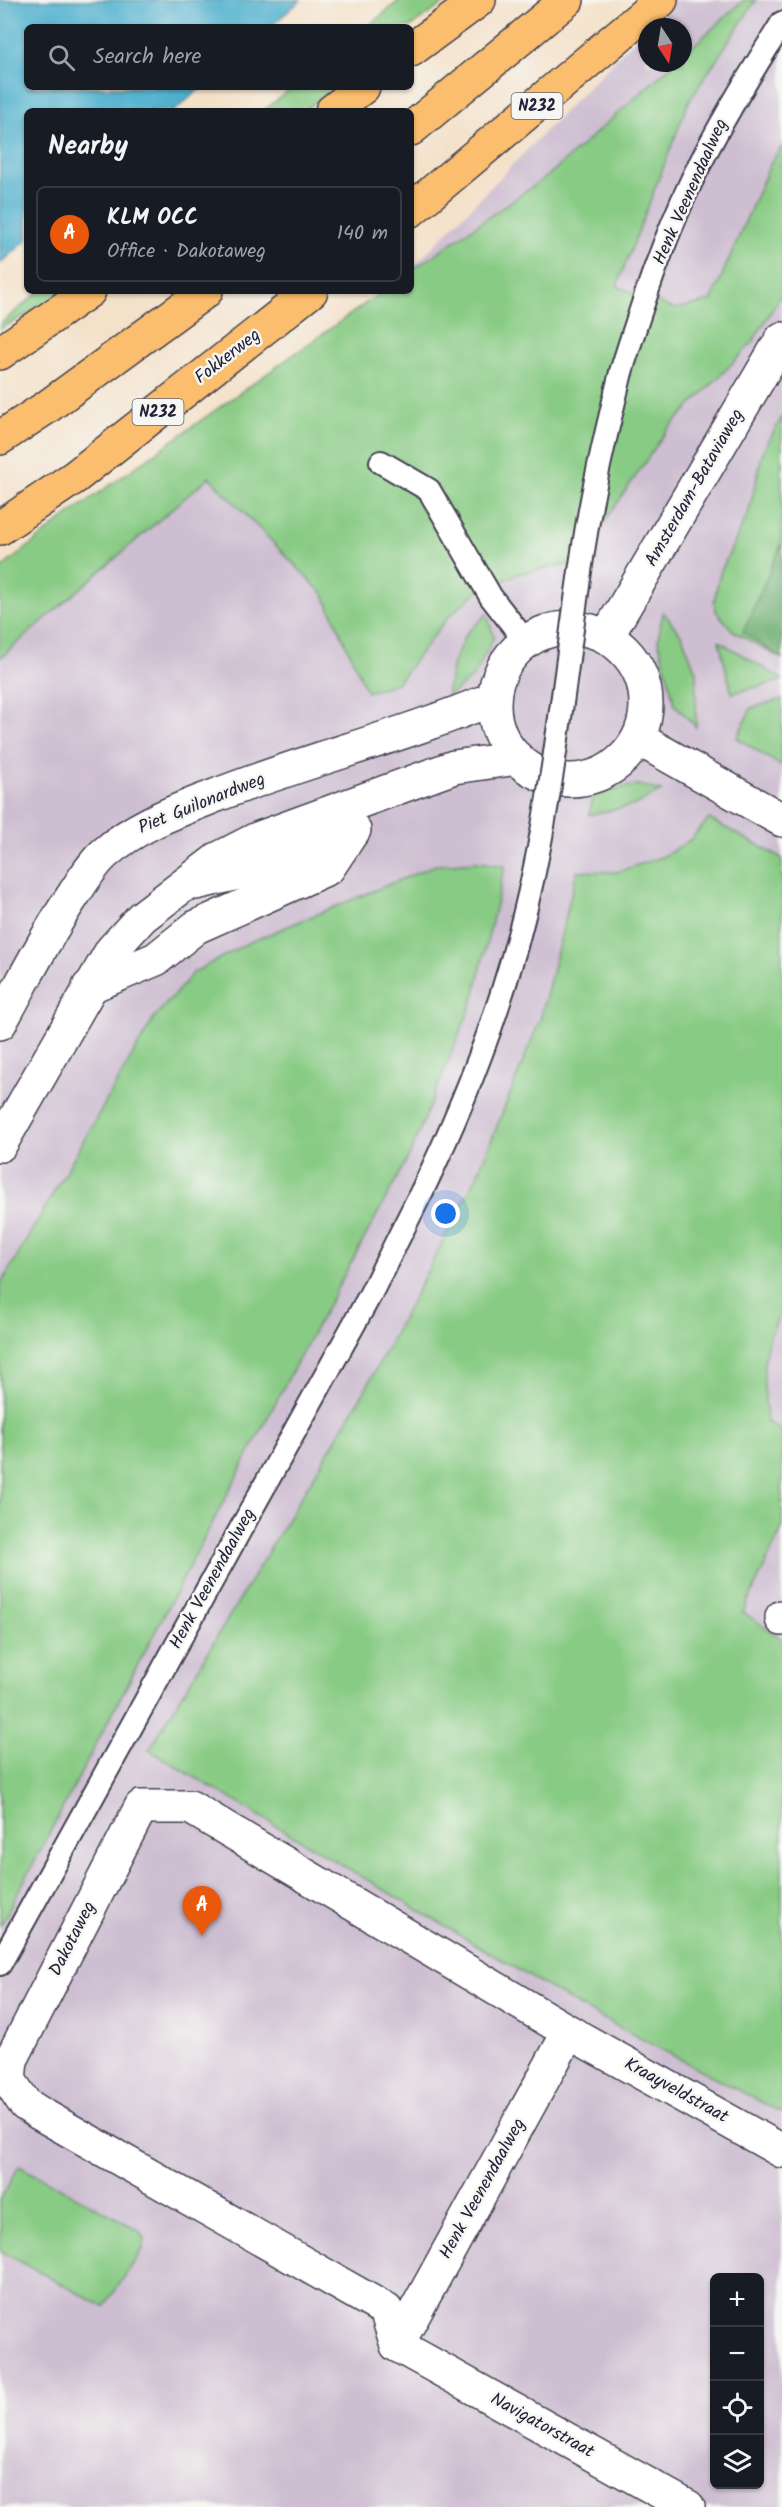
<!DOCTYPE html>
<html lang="en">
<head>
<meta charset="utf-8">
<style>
	body { margin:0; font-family:Kalam,sans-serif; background:#242831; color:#f1f3f6 }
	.controls { position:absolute; right:18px; bottom:18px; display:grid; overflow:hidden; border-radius:9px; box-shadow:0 2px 4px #0004 }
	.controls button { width:54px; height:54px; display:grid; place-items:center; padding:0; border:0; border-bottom:2px solid #363941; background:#171b24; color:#f1f3f6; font:30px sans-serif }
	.compass { position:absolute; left:638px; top:18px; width:54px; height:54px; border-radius:50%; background:#171b24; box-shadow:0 2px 4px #0004; rotate:168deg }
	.you { position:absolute; left:446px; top:1214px; width:21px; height:21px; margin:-15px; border:4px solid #fff; border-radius:50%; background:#1a73e8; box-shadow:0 0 0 9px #1a73e833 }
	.badge { display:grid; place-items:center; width:39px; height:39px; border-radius:50%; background:#ea580c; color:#fff; font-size:20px; font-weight:700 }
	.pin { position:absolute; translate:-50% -50px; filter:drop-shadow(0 2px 3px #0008) }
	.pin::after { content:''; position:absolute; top:32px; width:21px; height:18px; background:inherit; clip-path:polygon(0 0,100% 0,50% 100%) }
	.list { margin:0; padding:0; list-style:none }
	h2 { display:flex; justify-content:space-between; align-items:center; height:78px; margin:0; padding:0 24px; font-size:26px }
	h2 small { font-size:20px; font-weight:400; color:#9ea1a6 }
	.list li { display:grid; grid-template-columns:39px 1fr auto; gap:18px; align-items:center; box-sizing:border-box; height:96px; margin:0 12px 12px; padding:0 12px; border:2px solid #363941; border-radius:9px }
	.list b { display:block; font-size:22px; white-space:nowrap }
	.list p { margin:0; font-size:20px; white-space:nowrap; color:#9ea1a6 }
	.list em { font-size:20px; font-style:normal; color:#9ea1a6 }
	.icon { flex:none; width:33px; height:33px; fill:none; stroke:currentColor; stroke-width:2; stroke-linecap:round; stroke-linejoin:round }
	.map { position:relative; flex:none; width:782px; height:2507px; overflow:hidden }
	.search { position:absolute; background:#171b24; box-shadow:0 2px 4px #0004; left:24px; top:24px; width:390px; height:66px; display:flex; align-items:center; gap:15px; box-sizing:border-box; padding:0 21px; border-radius:9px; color:#9ea1a6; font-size:22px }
	.panel { position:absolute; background:#171b24; box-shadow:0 2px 4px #0004; left:24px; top:108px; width:390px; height:186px; border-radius:9px }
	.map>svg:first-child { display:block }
	.industrial { fill:#cebed1; fill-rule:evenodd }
	.green { fill:#88cb84; stroke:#557660; stroke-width:1.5 }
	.forest { fill:#6eaf72; stroke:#486856; stroke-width:1.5 }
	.water { fill:#4fb0ce; stroke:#386984; stroke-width:1.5 }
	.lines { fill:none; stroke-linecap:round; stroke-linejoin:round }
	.lane-casing { stroke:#423f50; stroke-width:26 }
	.street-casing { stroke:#423f50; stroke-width:36 }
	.primary-casing { stroke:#423f50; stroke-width:36 }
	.lane { stroke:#fff; stroke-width:22 }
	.street { stroke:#fff; stroke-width:33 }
	.primary { stroke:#fabe6e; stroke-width:33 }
	.lane-bridge-casing { stroke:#423f50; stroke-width:26; stroke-linecap:butt }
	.lane-bridge { stroke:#fff; stroke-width:22 }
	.labels { text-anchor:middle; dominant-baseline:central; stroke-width:5; stroke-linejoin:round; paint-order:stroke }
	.shield { fill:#f6f6f2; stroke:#626272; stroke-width:1.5 }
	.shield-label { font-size:16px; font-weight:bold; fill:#22223b }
	.street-label { font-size:18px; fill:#22223b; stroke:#f6f6f2 }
</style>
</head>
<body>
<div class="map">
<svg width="782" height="2507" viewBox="0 0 782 2507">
	<rect width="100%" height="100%" fill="#f6f6f2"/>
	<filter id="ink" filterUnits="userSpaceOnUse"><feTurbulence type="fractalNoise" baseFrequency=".0167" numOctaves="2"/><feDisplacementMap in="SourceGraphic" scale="12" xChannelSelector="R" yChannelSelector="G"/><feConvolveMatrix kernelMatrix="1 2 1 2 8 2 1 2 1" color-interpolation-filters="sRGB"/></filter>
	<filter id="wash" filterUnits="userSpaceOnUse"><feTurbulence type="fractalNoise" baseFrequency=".008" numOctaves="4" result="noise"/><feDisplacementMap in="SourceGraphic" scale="24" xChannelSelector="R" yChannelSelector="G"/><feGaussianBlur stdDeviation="1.35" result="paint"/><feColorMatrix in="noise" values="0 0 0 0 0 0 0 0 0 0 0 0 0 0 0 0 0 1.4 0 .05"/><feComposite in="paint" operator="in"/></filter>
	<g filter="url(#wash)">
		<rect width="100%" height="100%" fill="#f4e1c9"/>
		<path class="industrial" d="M673,0H782V2507H0V621L411,291V269ZM647,27H683V63H647ZM714,2278H760V2484H714Z"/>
		<g class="green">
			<path d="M400,0H449L410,27H367Z"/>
			<path d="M744,0H756L689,101L617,286L674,309L711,301L771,162L782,146V294L752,343L667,430L584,552L567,565L520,573L478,591L448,617L397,683L367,692L324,595L209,477L0,658V569L68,515L383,291H411V271L549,175L674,63H683V55Z"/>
			<path d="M293,87H334L304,111H263Z"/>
			<path d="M40,291H72L0,329V324Z"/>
			<path d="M782,417V543L744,632L782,659L733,631L716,611L714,601L720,573L749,511L763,451Z"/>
			<path d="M663,612L682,636L696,672V727L675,705L658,640Z"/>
			<path d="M487,614L494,637L474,676L447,697L453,662L466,634Z"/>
			<path d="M719,641L782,679V681L732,693Z"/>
			<path d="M782,699V764L781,766L737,738L751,708Z"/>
			<path d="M639,785L661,791L635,805L589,815L595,792Z"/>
			<path d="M709,819L782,858V1312C758,1348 763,1380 767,1422L782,1431V1529L743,1612L782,1639V2113L579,2006L149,1750L363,1394L477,1176L541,1017L577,871L617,872L664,856L690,840Z"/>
			<path d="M476,862L505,866L473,1001L410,1154L288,1379L0,1927V1286L154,1018L194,972L250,942L436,865Z"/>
			<path d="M19,2166L139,2230L145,2240L143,2249L104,2307L0,2251V2200Z"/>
		</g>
		<path class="forest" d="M782,543V658L743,632Z"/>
		<path class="water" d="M0,0H301L270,27H27V87H202L174,111H27V240L0,264Z"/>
	</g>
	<g filter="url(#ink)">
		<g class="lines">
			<defs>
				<g id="lane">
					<path d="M621,372C641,308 662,243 691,182C717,127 750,75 782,23"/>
					<path d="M381,462L429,490L491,597L526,642"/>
					<path d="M0,1964L369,1297L422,1191"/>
				</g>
				<g id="street">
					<circle cx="570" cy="704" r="76"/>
					<path d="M607,636L782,339"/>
					<path d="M639,739L782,820"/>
					<path d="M196,883L268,866L354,830"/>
					<path d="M89,987L156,959L196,927L328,868L352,832"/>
					<path d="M0,1023C24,980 46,935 74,894C83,880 92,865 104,854C135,826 174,812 212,797C305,760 402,737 494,698"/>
					<path d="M0,1145L112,950L142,917L218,859L257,839L454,767L517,758"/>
					<path d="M782,1617V1619"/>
					<path d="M397,2345L386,2310L39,2113L25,2104L9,2080L11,2060L141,1807H190L569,2032L782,2151"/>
					<path d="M397,2345L569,2032"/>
					<path d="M397,2345L688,2507"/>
				</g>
				<g id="primary">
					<path d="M411,50L479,0"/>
					<path d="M332,111L363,87"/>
					<path d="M411,129L567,0"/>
					<path d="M411,210L661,0"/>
					<path d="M0,353L89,291"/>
					<path d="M0,438L47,407L206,291"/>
					<path d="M0,528L75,477L311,291"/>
				</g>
			</defs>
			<use href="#lane" class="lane-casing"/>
			<use href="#street" class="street-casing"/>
			<use href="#primary" class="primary-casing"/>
			<use href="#lane" class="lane"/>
			<use href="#street" class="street"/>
			<use href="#primary" class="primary"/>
			<defs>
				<path id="lane-bridge" d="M422,1191C471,1090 511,983 534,872C557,764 567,654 584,545C593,487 607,430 621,372"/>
			</defs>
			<use href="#lane-bridge" class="lane-bridge-casing"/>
			<use href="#lane-bridge" class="lane-bridge"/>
		</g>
	</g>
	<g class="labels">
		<g class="shield">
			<rect x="511.5" y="93" width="51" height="26" rx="4.5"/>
			<rect x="132.5" y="399" width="51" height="26" rx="4.5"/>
		</g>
		<g class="shield-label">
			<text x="537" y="106">N232</text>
			<text x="158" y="412">N232</text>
		</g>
		<g class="street-label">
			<text transform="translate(691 192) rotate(-66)">Henk Veenendaalweg</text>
			<text transform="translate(228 357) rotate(-38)">Fokkerweg</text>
			<text transform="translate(695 488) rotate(-60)">Amsterdam-Bataviaweg</text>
			<text transform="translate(202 804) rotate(-22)">Piet Guilonardweg</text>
			<text transform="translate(213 1579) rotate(-61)">Henk Veenendaalweg</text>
			<text transform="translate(73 1939) rotate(-63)">Dakotaweg</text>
			<text transform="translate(676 2091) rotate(29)">Kraayveldstraat</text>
			<text transform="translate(483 2189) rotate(-61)">Henk Veenendaalweg</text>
			<text transform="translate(542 2426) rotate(29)">Navigatorstraat</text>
		</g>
	</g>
</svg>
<div class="controls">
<button>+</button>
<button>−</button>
<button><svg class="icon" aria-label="locate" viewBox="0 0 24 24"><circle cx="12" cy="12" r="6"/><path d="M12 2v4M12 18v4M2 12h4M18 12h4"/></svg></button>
<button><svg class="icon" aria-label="layers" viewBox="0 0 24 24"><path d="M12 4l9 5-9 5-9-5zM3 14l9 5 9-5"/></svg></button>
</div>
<svg class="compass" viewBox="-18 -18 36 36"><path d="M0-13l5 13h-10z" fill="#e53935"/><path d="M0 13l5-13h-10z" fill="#9ea1a6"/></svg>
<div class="you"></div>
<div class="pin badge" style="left:202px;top:1936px">A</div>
<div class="search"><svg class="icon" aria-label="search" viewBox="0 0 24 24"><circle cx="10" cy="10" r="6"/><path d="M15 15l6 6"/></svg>Search here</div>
<section class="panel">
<h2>Nearby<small></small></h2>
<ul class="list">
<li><span class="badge">A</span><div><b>KLM OCC</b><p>Office · Dakotaweg</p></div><em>140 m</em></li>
</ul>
</section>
</div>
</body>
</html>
